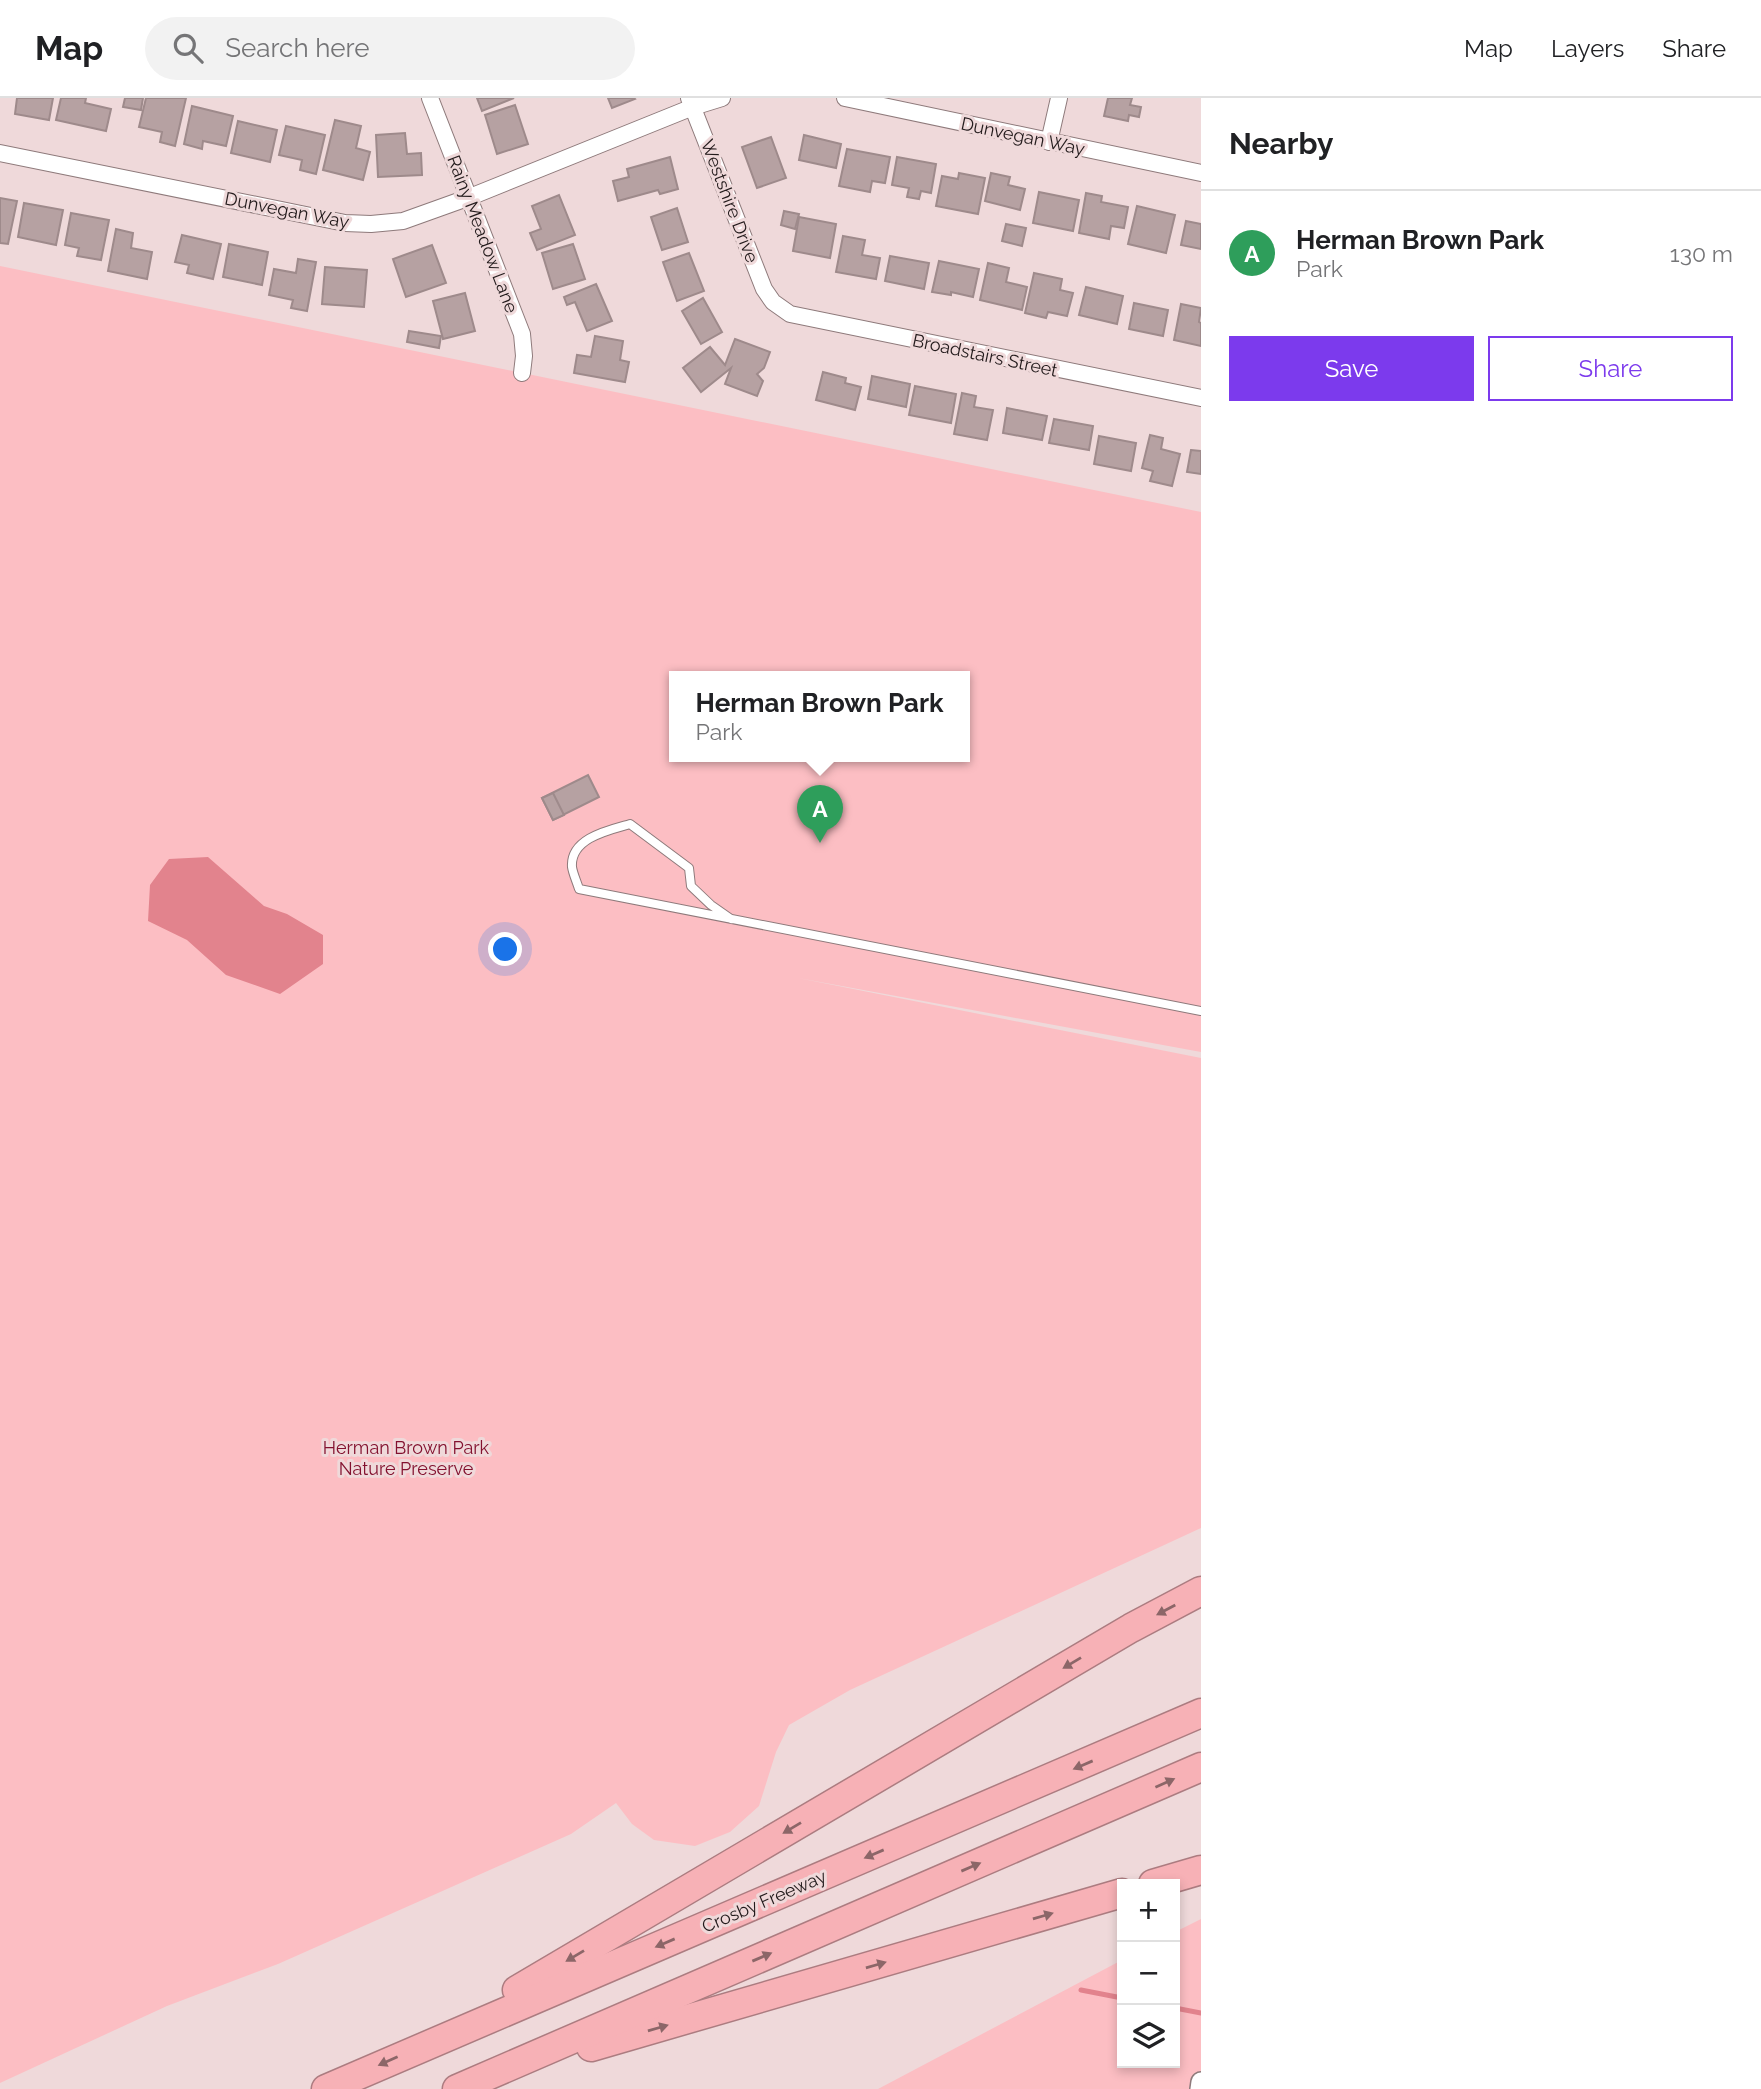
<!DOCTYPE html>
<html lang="en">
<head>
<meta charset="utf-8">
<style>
	body { margin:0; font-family:Raleway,sans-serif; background:#f2f2f2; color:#202124 }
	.controls { position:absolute; right:21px; bottom:21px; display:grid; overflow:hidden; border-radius:0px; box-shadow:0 4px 10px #0003 }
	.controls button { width:63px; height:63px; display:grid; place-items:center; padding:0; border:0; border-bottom:2px solid #e0e0e0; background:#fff; color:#202124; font:35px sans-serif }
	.you { position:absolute; left:506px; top:852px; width:24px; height:24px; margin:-18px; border:5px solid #fff; border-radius:50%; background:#1a73e8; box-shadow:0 0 0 10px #1a73e833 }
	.badge { display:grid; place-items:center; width:46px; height:46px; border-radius:50%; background:#7c3aed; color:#fff; font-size:23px; font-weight:700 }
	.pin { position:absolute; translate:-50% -58px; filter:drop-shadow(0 2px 4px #0008) }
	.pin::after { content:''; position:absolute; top:37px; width:24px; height:21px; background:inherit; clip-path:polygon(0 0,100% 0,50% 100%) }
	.popup { position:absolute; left:669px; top:573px; width:301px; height:91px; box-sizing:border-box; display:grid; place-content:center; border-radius:0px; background:#fff; filter:drop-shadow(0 2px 5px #0005); font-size:23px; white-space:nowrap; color:#757577 }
	.popup b { font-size:26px; color:#202124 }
	.popup::after { content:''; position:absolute; left:50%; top:100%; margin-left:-14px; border:14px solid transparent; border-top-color:#fff }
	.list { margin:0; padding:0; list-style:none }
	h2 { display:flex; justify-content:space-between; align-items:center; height:91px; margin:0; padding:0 28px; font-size:30px }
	h2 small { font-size:23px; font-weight:400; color:#757577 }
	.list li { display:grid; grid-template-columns:46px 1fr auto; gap:21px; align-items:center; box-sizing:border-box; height:126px; padding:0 28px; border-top:2px solid #e0e0e0 }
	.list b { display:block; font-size:26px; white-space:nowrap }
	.list p { margin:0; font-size:23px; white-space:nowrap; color:#757577 }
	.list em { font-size:23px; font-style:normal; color:#757577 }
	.actions { display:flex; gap:14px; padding:21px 28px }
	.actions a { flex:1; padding:16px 0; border:2px solid #7c3aed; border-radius:0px; text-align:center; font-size:24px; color:#7c3aed }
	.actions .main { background:#7c3aed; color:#fff }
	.icon { flex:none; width:38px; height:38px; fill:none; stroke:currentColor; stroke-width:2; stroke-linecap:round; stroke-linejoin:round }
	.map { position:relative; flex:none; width:1201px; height:1991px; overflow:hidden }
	header { display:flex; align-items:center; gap:42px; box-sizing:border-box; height:98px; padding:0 35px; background:#fff; border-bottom:2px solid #e0e0e0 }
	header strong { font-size:33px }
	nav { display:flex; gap:38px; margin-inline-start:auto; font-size:24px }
	.search { width:490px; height:63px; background:#f2f2f2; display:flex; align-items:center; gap:18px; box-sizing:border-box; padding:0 24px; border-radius:38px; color:#757577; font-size:26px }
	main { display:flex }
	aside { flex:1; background:#fff }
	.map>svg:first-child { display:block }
	.green { fill:#fcbec3; fill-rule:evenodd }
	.water { fill:#e2838d }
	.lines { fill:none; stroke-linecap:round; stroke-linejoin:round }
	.stream { stroke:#e2838d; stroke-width:5 }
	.building { fill:#b6a1a2; stroke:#9e8a8b; stroke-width:2 }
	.service-casing { stroke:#8e7a7b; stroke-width:10 }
	.minor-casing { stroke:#8e7a7b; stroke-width:18 }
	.tertiary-casing { stroke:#8e7a7b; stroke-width:22 }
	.motorway-casing { stroke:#ac7c80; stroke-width:31 }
	.service { stroke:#fff; stroke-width:8 }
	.minor { stroke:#fff; stroke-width:16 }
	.tertiary { stroke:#fff; stroke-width:19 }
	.motorway { stroke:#f7b1b6; stroke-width:28 }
	.oneway { fill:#8c6668 }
	.labels { text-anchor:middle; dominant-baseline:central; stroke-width:6; stroke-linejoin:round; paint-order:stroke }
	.street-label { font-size:18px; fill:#221a1b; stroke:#efd9da }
	.park-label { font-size:18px; fill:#83112f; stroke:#efd9da }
</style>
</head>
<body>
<header>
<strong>Map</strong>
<div class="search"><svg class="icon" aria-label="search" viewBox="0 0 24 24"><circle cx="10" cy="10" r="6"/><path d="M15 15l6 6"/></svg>Search here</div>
<nav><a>Map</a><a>Layers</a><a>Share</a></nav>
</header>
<main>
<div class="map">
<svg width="1201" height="1991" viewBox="0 0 1201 1991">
	<rect width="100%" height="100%" fill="#efd9da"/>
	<g class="green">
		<path d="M0,168L1201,414V954L798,880L1201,960V1430L850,1592L789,1627L776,1654L759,1708L730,1734L695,1748L654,1742L632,1726L616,1705L571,1736L278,1866L167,1908L0,1985ZM675,579H965V659H675Z"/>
		<path d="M1201,1821V1991H878L1122,1862V1965H1175V1834Z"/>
	</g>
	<path class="water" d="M208,759L264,808L287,816L323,837V866L280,896L226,877L187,842L148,823L150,787L169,761Z"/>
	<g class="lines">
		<g class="stream">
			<path d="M1081,1892L1122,1900"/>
			<path d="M1175,1910L1201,1915"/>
		</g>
	</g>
	<g class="building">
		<path d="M17,0H53L49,22L15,16Z"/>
		<path d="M61,0H86L85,5L111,11L106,33L56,22Z"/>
		<path d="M125,0H143L141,12L123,9Z"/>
		<path d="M146,0H186L175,48L160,44L162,34L139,29Z"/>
		<path d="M477,0H514L482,13Z"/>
		<path d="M608,0H634L635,1L612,10Z"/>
		<path d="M1108,0H1132L1130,7L1141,9L1139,19L1129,17L1128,23L1104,18Z"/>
		<path d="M515,7L528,46L497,56L485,17Z"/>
		<path d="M192,8L233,18L226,48L203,43L202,51L184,46Z"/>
		<path d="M335,22L361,28L356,50L370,54L363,82L323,72Z"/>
		<path d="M238,23L277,32L270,64L231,55Z"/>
		<path d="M286,28L325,37L316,76L300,72L302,62L279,57Z"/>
		<path d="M405,35L407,56L421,55L422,77L378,79L376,37Z"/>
		<path d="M804,37L841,46L836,70L799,62Z"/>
		<path d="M771,39L786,80L757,90L742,49Z"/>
		<path d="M847,51L890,59L885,85L872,83L870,94L839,88Z"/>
		<path d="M670,59L678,91L660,96L658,92L618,103L613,83L629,79L627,71Z"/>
		<path d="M897,59L936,66L931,95L921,93L919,101L907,99L909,90L892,87Z"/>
		<path d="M959,75L985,80L978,116L936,108L942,78L958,81Z"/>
		<path d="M991,75L1010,79L1008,87L1025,91L1020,112L985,103Z"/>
		<path d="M1039,94L1079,102L1073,133L1033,125Z"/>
		<path d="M1086,95L1102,98L1101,104L1128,109L1124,130L1111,128L1109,141L1079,135Z"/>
		<path d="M559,97L575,137L537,152L530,135L541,131L532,108Z"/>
		<path d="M0,100L17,103L8,146L0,145Z"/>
		<path d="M24,105L63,112L56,147L18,139Z"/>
		<path d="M1137,108L1175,117L1166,155L1128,146Z"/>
		<path d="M677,110L688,144L662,152L651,119Z"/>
		<path d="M784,113L799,116L795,131L781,127Z"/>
		<path d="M71,115L109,122L101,162L77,158L79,150L65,147Z"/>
		<path d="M799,119L836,126L830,160L793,153Z"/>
		<path d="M1186,123L1201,126V151L1181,147Z"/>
		<path d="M1006,126L1026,130L1022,148L1002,143Z"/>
		<path d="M116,131L133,135L131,150L152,154L147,181L108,173Z"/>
		<path d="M182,137L221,146L213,181L187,175L189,167L175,164Z"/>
		<path d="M843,138L865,142L862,157L880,160L876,181L836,174Z"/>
		<path d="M229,146L268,154L262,187L223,179Z"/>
		<path d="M573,146L585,181L553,191L542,155Z"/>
		<path d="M432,147L446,185L406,199L393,161Z"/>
		<path d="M689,155L704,193L677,203L663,164Z"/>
		<path d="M890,158L929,165L924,191L885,183Z"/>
		<path d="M298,161L316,164L307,213L291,210L293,202L269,197L274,171L296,175Z"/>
		<path d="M939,163L979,171L973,199L951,194V197L932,194Z"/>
		<path d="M988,165L1009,170L1006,184L1027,189L1022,212L980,202Z"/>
		<path d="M325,169L367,172L364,209L322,206Z"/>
		<path d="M1034,175L1062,181L1060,192L1073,195L1067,218L1048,214L1046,220L1025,215Z"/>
		<path d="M596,186L612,223L587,233L575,204L567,207L564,199Z"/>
		<path d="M1086,189L1123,198L1117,226L1079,217Z"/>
		<path d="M465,195L475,233L443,241L433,203Z"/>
		<path d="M703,200L722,234L701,246L682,213Z"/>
		<path d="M1134,205L1168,212L1163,238L1129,231Z"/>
		<path d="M1181,206L1201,210L1199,224L1201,225V248L1174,242Z"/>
		<path d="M409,233L441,238L439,250L407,244Z"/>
		<path d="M595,238L623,243L620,262L629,264L625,284L574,275L577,257L591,259Z"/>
		<path d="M735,241L770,254L764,270L757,276L763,283L757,298L725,286L731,270L701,294L683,270L710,249L725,267Z"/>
		<path d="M823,274L846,280L845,285L861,289L855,312L816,302Z"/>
		<path d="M872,278L910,286L906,309L868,301Z"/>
		<path d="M915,288L956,296L951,325L909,317Z"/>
		<path d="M962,295L976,298L974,309L993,312L987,342L954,336Z"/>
		<path d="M1007,310L1047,318L1042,342L1003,335Z"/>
		<path d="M1054,321L1093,328L1089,352L1049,345Z"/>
		<path d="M1150,337L1163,340L1161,351L1180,356L1172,388L1150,383L1153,373L1142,370Z"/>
		<path d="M1099,338L1136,345L1131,373L1094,366Z"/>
		<path d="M1191,352L1201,353V376L1187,374Z"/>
		<path d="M588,677L599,699L553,722L542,700Z"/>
		<path d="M553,695L564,717L553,722L542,700Z"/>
	</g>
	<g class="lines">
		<defs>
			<path id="service" d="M731,821L711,807L691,788L689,770L630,726C609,732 570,740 572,769C573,776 577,784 579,791L1201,913"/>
			<g id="minor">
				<path d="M430,0L522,236L524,258L522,275"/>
				<path d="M689,0L764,191L773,204L790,216L1201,300"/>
				<path d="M845,0L1201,75"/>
				<path d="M1049,44L1059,0"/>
				<path d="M0,55L345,125L371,126L403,123L470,99L693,9L722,0"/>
			</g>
			<path id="tertiary" d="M1200,1991L1201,1984"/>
			<g id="motorway">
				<path d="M1153,1786L1201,1772"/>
				<path d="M517,1892L1131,1530L1201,1493"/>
				<path d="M591,1949L1122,1795"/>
				<path d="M326,1991L1201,1615"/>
				<path d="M457,1991L1201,1669"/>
			</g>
		</defs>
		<use href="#service" class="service-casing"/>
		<use href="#minor" class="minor-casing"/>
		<use href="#tertiary" class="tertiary-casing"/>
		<use href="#motorway" class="motorway-casing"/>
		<use href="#service" class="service"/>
		<use href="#minor" class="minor"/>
		<use href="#tertiary" class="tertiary"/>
		<use href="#motorway" class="motorway"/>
	</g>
	<defs><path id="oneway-solid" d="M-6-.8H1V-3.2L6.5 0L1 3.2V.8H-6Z" transform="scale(1.75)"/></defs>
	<g class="oneway">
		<use href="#oneway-solid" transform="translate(1166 1512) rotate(152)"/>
		<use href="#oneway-solid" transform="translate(1072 1565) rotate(149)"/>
		<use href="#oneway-solid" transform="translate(1083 1667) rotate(157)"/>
		<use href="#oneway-solid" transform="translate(1165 1685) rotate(-24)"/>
		<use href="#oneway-solid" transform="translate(792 1730) rotate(149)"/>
		<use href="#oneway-solid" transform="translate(874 1756) rotate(157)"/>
		<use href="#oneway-solid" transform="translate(971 1769) rotate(-23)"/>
		<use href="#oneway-solid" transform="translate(1043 1818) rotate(-16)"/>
		<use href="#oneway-solid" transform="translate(665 1845) rotate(157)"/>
		<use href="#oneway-solid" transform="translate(575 1858) rotate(149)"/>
		<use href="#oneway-solid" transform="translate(762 1859) rotate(-23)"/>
		<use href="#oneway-solid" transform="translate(876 1867) rotate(-16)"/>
		<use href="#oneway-solid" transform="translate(658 1930) rotate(-16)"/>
		<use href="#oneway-solid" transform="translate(388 1963) rotate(156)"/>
	</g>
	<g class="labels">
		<g class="street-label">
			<text transform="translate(1023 38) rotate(12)">Dunvegan Way</text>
			<text transform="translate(730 103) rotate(69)">Westshire Drive</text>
			<text transform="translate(287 112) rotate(11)">Dunvegan Way</text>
			<text transform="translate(483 136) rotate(69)">Rainy Meadow Lane</text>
			<text transform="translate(985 257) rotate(12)">Broadstairs Street</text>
			<text transform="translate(764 1803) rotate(-23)">Crosby Freeway</text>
		</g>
		<g class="park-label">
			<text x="406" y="1349">Herman Brown Park<tspan x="406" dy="21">Nature Preserve</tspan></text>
		</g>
	</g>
</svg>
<div class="controls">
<button>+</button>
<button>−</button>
<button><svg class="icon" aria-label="layers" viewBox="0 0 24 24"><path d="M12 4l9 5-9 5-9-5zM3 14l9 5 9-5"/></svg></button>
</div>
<div class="you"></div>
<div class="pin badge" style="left:820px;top:745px;background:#2e9e5b">A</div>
<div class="popup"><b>Herman Brown Park</b>Park</div>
</div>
<aside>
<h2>Nearby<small></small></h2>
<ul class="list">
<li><span class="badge" style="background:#2e9e5b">A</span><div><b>Herman Brown Park</b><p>Park</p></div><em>130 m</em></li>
</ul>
<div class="actions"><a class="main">Save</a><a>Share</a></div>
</aside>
</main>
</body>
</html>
